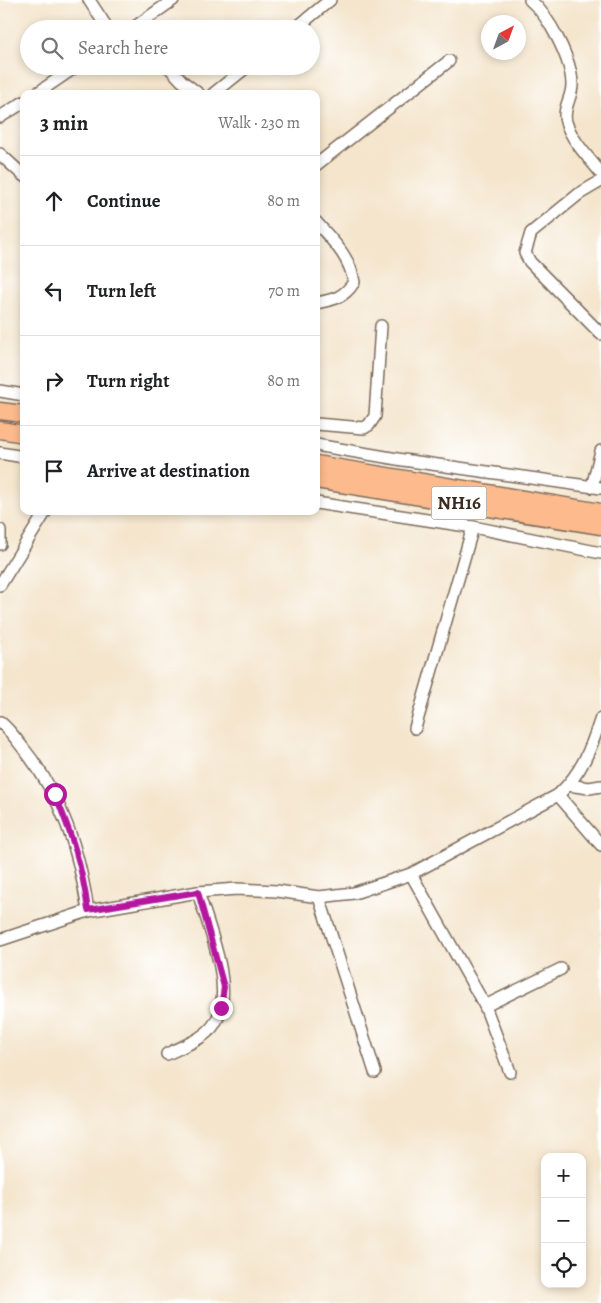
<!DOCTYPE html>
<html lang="en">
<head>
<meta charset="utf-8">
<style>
	body { margin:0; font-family:Alegreya,serif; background:#f6f6f6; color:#202124 }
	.controls { position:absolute; right:15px; bottom:15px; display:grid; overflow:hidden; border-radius:10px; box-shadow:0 2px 8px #0003 }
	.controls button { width:45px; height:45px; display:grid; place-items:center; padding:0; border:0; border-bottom:1px solid #e0e0e0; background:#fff; color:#202124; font:25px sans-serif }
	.compass { position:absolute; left:481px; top:15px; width:45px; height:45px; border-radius:50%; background:#fff; box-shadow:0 2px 8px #0003; rotate:41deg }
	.stop { position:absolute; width:15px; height:15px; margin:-11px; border:4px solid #b5179e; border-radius:50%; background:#fff }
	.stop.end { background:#b5179e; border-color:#fff; box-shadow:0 1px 5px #0008 }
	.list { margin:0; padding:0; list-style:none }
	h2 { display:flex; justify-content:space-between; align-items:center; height:65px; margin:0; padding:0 20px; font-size:21px }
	h2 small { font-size:16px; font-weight:400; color:#757577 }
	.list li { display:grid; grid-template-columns:32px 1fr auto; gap:15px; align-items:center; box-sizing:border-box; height:90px; padding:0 20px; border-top:1px solid #e0e0e0 }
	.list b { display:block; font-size:19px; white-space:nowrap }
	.list em { font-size:16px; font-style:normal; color:#757577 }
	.icon { flex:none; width:28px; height:28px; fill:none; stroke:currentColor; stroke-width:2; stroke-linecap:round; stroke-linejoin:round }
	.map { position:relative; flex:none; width:601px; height:1303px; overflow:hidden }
	.search { position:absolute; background:#fff; box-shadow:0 2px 8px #0003; left:20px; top:20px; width:300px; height:55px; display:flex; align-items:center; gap:12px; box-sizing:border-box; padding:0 18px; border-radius:28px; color:#757577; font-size:19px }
	.panel { position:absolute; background:#fff; box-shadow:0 2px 8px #0003; left:20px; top:90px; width:300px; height:425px; border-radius:10px }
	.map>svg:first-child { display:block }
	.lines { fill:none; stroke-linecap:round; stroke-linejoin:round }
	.minor-casing { stroke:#7c6b5b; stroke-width:14 }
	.highway-casing { stroke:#7c6b5b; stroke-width:19 }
	.minor { stroke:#fff; stroke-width:11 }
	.highway { stroke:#fcba8d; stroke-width:16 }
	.route { stroke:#b5179e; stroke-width:6 }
	.labels { text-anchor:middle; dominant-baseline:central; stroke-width:4.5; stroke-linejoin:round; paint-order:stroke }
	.shield { fill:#fff; stroke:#766a62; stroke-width:1 }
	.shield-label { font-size:19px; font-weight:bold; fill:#3b2a1e }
</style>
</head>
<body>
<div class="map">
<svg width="601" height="1303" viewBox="0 0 601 1303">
	<rect width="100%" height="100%" fill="#fff"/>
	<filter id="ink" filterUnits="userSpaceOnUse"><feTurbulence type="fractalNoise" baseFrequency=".02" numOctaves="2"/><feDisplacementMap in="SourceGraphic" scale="10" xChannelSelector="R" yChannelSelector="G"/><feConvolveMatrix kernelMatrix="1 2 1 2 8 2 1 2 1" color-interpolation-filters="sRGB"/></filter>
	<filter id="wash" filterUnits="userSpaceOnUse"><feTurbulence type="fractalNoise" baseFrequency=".0096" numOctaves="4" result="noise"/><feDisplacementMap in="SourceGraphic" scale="20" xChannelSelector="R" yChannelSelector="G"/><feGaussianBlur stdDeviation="1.12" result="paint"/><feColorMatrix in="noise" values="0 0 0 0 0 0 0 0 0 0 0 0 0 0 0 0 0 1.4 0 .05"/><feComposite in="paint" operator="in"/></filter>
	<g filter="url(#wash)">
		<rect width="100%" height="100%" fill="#f4e5cc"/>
	</g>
	<g filter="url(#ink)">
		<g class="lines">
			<defs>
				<g id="minor">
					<path d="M89,0L108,29"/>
					<path d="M530,0C549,16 572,60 572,85C572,98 562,109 566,122C572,141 589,158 601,173"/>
					<path d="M132,29L173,0"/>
					<path d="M295,29L330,0"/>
					<path d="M168,66L182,81L199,94"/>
					<path d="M36,94L77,66"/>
					<path d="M213,94L248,66"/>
					<path d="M0,117L24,102"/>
					<path d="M0,154L24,176"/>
					<path d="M316,165L449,61"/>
					<path d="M601,181L579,194L531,233L525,253L530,262L601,334"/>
					<path d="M316,222C333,241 350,257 354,282C344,298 333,300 316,303"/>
					<path d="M0,391L24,395"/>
					<path d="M316,424L364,428L369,425L375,416L381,326"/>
					<path d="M316,445L403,460L601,488"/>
					<path d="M0,453L24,457"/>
					<path d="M592,487L601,451"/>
					<path d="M316,503L473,527L601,553"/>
					<path d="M0,530V544"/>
					<path d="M0,585L46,511"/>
					<path d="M0,722C9,729 16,739 23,748C62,796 79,850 88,911"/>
					<path d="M415,728L473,527"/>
					<path d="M568,785L589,788L601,786"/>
					<path d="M558,795L601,845"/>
					<path d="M411,874L485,1006L510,1072"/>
					<path d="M319,897L375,1072"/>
					<path d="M0,940L88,911L198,892L237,889L277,891L319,897L354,893L411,874L558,795C582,773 591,748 601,718"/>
					<path d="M485,1006L561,969"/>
					<path d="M167,1054C183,1046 205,1039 215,1023C236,990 208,926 198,892"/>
				</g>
				<g id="highway">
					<path d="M0,411L24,414"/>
					<path d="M0,430L24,434"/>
					<path d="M316,464L601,512"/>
					<path d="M316,480L601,526"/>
				</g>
			</defs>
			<use href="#minor" class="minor-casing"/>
			<use href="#highway" class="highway-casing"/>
			<use href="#minor" class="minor"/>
			<use href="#highway" class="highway"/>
		</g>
	</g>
	<g class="lines" filter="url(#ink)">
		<path class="route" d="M55,794C72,836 82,865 88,910L198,892L224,987L221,1008"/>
	</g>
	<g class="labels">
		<rect class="shield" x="431.5" y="486.5" width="55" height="33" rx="4"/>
		<g class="shield-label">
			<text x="459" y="503">NH16</text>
		</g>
	</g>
</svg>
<div class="controls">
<button>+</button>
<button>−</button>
<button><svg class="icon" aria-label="locate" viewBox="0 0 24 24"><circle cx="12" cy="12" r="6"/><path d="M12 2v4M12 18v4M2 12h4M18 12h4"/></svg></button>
</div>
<svg class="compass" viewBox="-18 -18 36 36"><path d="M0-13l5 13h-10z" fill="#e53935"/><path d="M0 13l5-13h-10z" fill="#757577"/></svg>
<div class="stop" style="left:55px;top:794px"></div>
<div class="stop end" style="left:221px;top:1008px"></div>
<div class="search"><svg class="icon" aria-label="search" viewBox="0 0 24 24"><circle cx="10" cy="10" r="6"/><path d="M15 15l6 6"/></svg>Search here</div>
<section class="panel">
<h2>3 min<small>Walk · 230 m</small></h2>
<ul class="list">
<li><svg class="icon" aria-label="ahead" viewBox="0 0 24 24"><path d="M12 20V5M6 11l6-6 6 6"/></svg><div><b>Continue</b></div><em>80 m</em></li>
<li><svg class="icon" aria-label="left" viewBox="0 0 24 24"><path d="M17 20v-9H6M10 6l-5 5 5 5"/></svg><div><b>Turn left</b></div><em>70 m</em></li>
<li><svg class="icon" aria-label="right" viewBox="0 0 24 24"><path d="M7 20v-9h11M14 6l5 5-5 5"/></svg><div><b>Turn right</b></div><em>80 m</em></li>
<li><svg class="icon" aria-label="arrive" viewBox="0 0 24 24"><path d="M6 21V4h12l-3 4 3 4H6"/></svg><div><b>Arrive at destination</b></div></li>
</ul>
</section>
</div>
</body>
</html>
